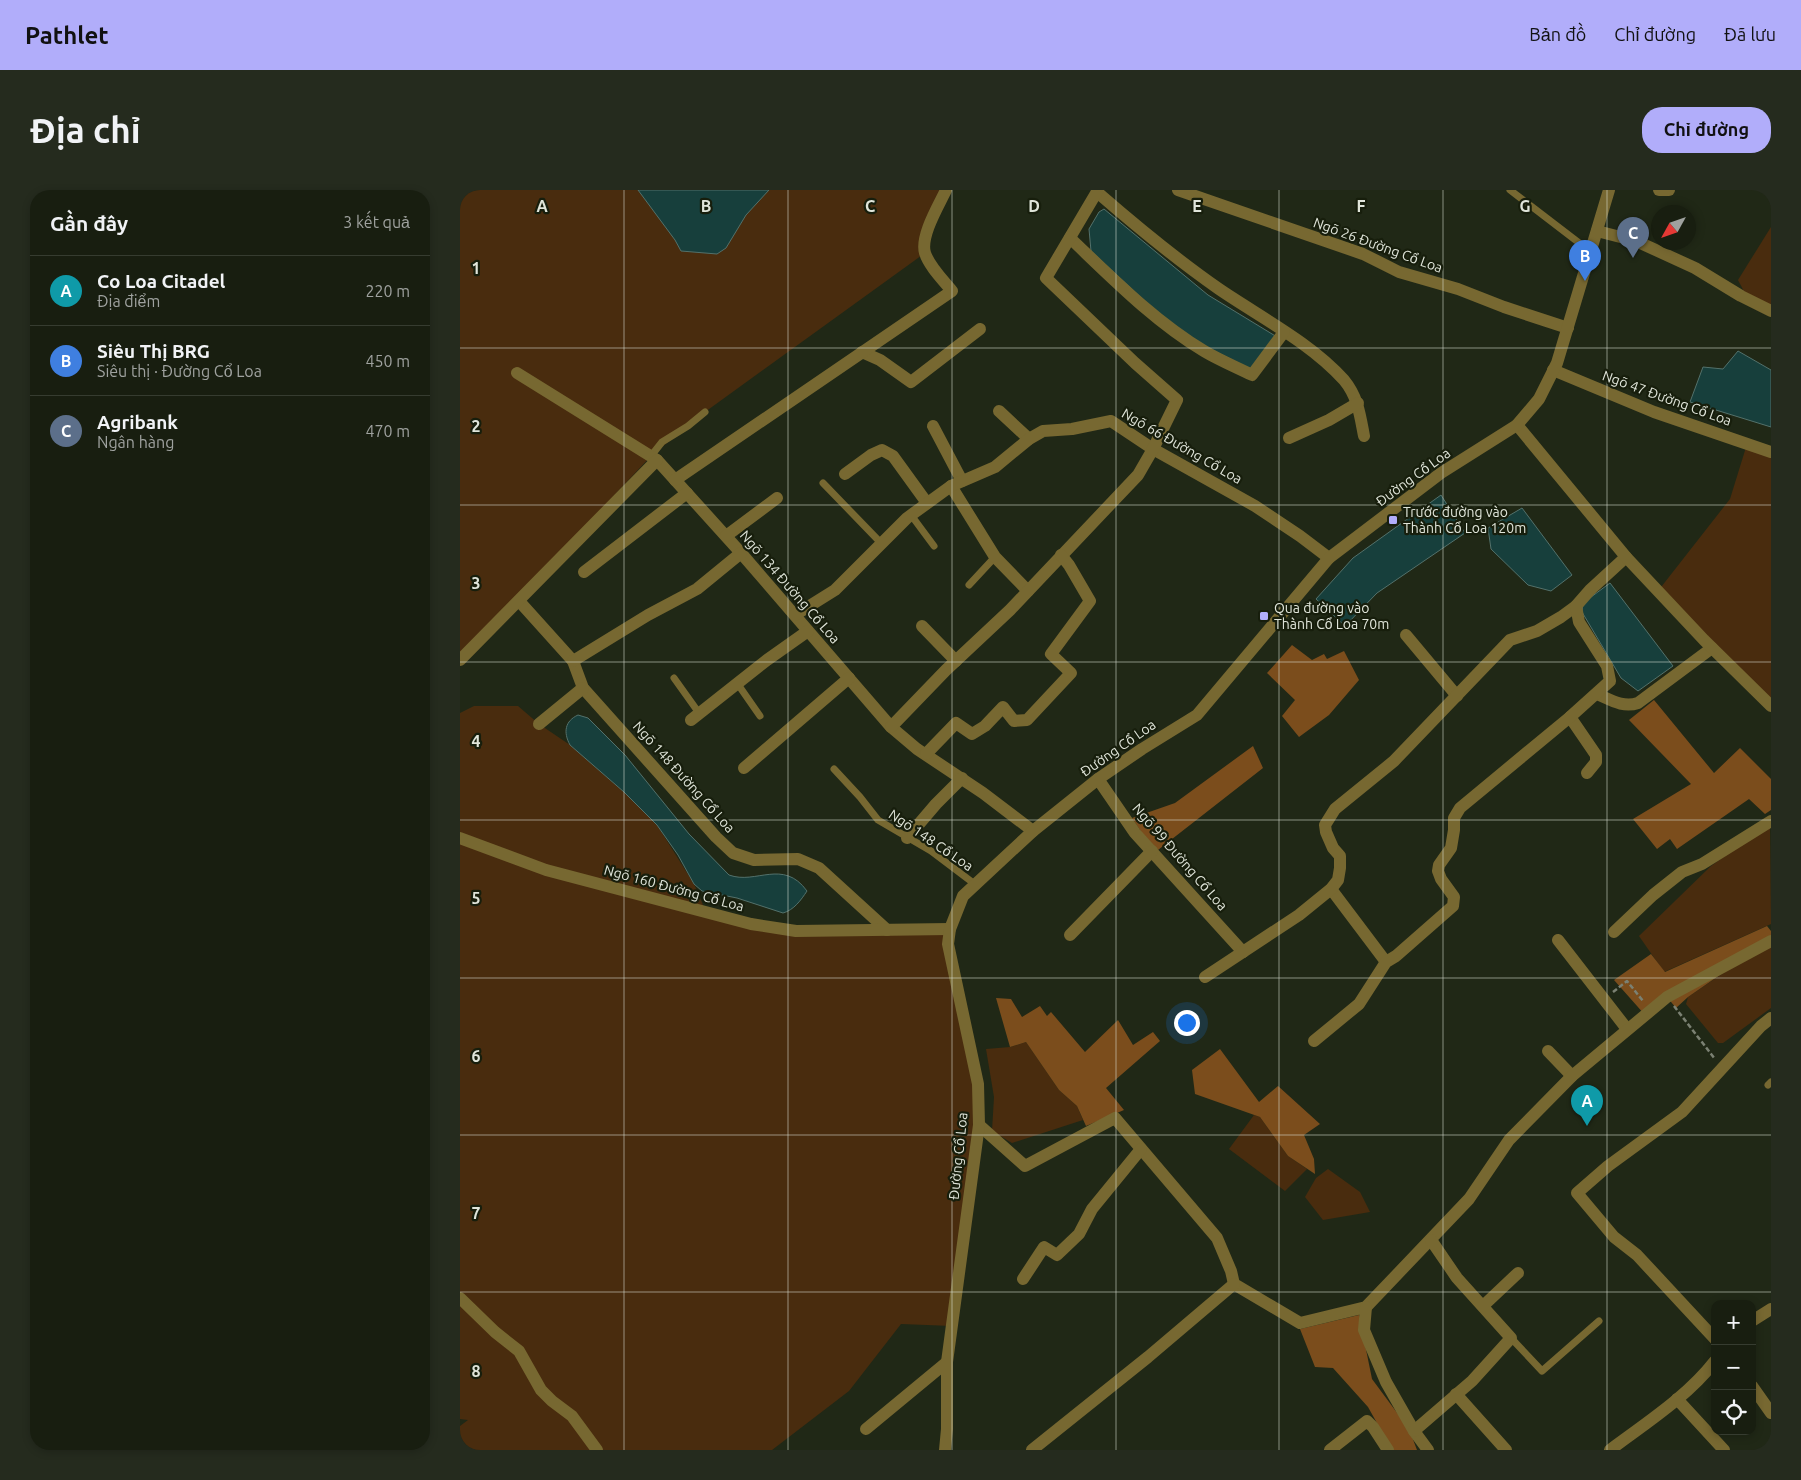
<!DOCTYPE html>
<html lang="vi">
<head>
<meta charset="utf-8">
<style>
	body { margin:0; font-family:Ubuntu,sans-serif; background:#252b1e; color:#f1f3f6 }
	.controls { position:absolute; right:15px; bottom:15px; display:grid; overflow:hidden; border-radius:10px; box-shadow:0 2px 8px #0003 }
	.controls button { width:45px; height:45px; display:grid; place-items:center; padding:0; border:0; border-bottom:1px solid #363c30; background:#181e10; color:#f1f3f6; font:25px sans-serif }
	.compass { position:absolute; left:1191px; top:15px; width:45px; height:45px; border-radius:50%; background:#181e10; box-shadow:0 2px 8px #0003; rotate:230deg }
	.you { position:absolute; left:726px; top:832px; width:18px; height:18px; margin:-12px; border:4px solid #fff; border-radius:50%; background:#1a73e8; box-shadow:0 0 0 8px #1a73e833 }
	.badge { display:grid; place-items:center; width:32px; height:32px; border-radius:50%; background:#b1adfa; color:#fff; font-size:16px; font-weight:700 }
	.pin { position:absolute; translate:-50% -41px; filter:drop-shadow(0 1px 2px #0008) }
	.pin::after { content:''; position:absolute; top:26px; width:18px; height:15px; background:inherit; clip-path:polygon(0 0,100% 0,50% 100%) }
	.list { margin:0; padding:0; list-style:none }
	h2 { display:flex; justify-content:space-between; align-items:center; height:65px; margin:0; padding:0 20px; font-size:21px }
	h2 small { font-size:16px; font-weight:400; color:#9fa29f }
	.list li { display:grid; grid-template-columns:32px 1fr auto; gap:15px; align-items:center; box-sizing:border-box; height:70px; padding:0 20px; border-top:1px solid #363c30 }
	.list b { display:block; font-size:19px; white-space:nowrap }
	.list p { margin:0; font-size:16px; white-space:nowrap; color:#9fa29f }
	.list em { font-size:16px; font-style:normal; color:#9fa29f }
	.icon { flex:none; width:28px; height:28px; fill:none; stroke:currentColor; stroke-width:2; stroke-linecap:round; stroke-linejoin:round }
	.map { position:relative; flex:none; width:1311px; height:1260px; overflow:hidden; border-radius:20px }
	header { display:flex; align-items:center; gap:30px; box-sizing:border-box; height:70px; padding:0 25px; background:#b1adfa; color:#111 }
	header strong { font-size:24px }
	nav { display:flex; gap:28px; margin-inline-start:auto; font-size:18px }
	.intro { display:flex; align-items:center; justify-content:space-between; box-sizing:border-box; height:120px; padding:0 30px }
	h1 { margin:0; font-size:35px }
	.button { padding:12px 22px; border-radius:20px; background:#b1adfa; color:#111; font-size:18px; font-weight:700 }
	main { display:flex; gap:30px; padding:0 30px }
	aside { flex:1; background:#181e10; border-radius:20px; box-shadow:0 2px 8px #0003 }
	.map>svg:first-child { display:block }
	.green { fill:#492c0e }
	.forest { fill:#7b4d1c }
	.water { fill:#173f3c; stroke:#53716b }
	.lines { fill:none; stroke-linecap:round; stroke-linejoin:round }
	.path { stroke:#7b8173; stroke-width:2.5; stroke-dasharray:5 2.5; stroke-linecap:butt }
	.service { stroke:#776831; stroke-width:7 }
	.minor { stroke:#776831; stroke-width:12 }
	.tertiary { stroke:#776831; stroke-width:12 }
	.grid { fill:none; stroke:#e0e5da; stroke-width:1; stroke-opacity:0.55 }
	.poi-dot { fill:#b1adfa; stroke:#171e0c; stroke-width:2 }
	.labels { text-anchor:middle; dominant-baseline:central; stroke-width:4.5; stroke-linejoin:round; paint-order:stroke }
	.street-label { font-size:14px; fill:#e0e5da; stroke:#171e0c }
	.poi-label { font-size:14px; fill:#e0e5da; stroke:#171e0c; text-anchor:start }
	.grid-label { font-size:16px; text-anchor:middle; font-weight:bold; fill:#e0e5da; stroke:#171e0c; stroke-width:4.5; stroke-linejoin:round; paint-order:stroke }
</style>
</head>
<body>
<header>
<strong>Pathlet</strong>
<nav><a>Bản đồ</a><a>Chỉ đường</a><a>Đã lưu</a></nav>
</header>
<div class="intro"><h1>Địa chỉ</h1><a class="button">Chỉ đường</a></div>
<main>
<aside>
<h2>Gần đây<small>3 kết quả</small></h2>
<ul class="list">
<li><span class="badge" style="background:#0f9aa8">A</span><div><b>Co Loa Citadel</b><p>Địa điểm</p></div><em>220 m</em></li>
<li><span class="badge" style="background:#3f7fe0">B</span><div><b>Siêu Thị BRG</b><p>Siêu thị · Đường Cổ Loa</p></div><em>450 m</em></li>
<li><span class="badge" style="background:#5c6f8a">C</span><div><b>Agribank</b><p>Ngân hàng</p></div><em>470 m</em></li>
</ul>
</aside>
<div class="map">
<svg width="1311" height="1260" viewBox="0 0 1311 1260">
	<rect width="100%" height="100%" fill="#202816"/>
	<g class="green">
		<path d="M0,0H487L465,63L245,222L191,266L0,470Z"/>
		<path d="M1311,37V121L1288,109L1278,90Z"/>
		<path d="M1287,254L1311,262V516L1198,401L1270,309Z"/>
		<path d="M14,516H58L79,534L110,555L164,602L197,635L234,694L246,722L336,741L490,739L518,894L492,1136L441,1134L389,1201L312,1260H0V1236L8,1230L0,1229V523Z"/>
		<path d="M1310,634L1311,734L1204,782L1179,746L1251,676Z"/>
		<path d="M1311,753V818L1263,853H1258L1226,814L1228,807L1306,754Z"/>
		<path d="M566,852L599,900L617,916L623,930L552,953L532,941L534,907L526,859L550,857Z"/>
		<path d="M794,925L800,927L828,966L847,979L825,1001L769,959Z"/>
		<path d="M868,979L900,1002L910,1022L863,1030L845,1007L856,988Z"/>
	</g>
	<g class="forest">
		<path d="M832,455L852,470L864,464L867,469L884,461L899,490L869,525L839,547L822,526L835,510L807,483Z"/>
		<path d="M1194,510L1254,583L1280,558L1311,589V620L1305,624L1289,609L1217,659L1210,649L1197,659L1173,629L1231,594L1169,530Z"/>
		<path d="M793,556L803,578L698,660L682,643L672,628L715,613Z"/>
		<path d="M1307,736L1311,741V751H1309L1228,807L1216,818L1207,807L1185,825L1154,790L1191,764L1205,782Z"/>
		<path d="M536,808L551,809L562,827L580,816L587,826L591,822L625,862L658,830L673,855L693,842L700,851L646,898L664,920L626,936L617,916L599,900L566,852L550,857Z"/>
		<path d="M760,859L799,912L818,896L860,934L844,945L854,969L855,984L828,966L800,927L735,904L732,880Z"/>
		<path d="M899,1125L912,1189L949,1239L957,1260H932L908,1217L873,1178L855,1177L840,1139Z"/>
	</g>
	<g class="water">
		<path d="M178,0H309L286,25L266,58L257,64L221,61L215,50Z"/>
		<path d="M644,19L748,105L817,147L792,180L739,153L705,130L631,61L629,39L639,22Z"/>
		<path d="M1278,161L1311,180V237L1230,212L1243,177L1263,179Z"/>
		<path d="M981,305L1005,343L917,403L885,436L856,409L893,368Z"/>
		<path d="M1062,318L1112,385L1091,401L1068,395L1031,359L1028,338Z"/>
		<path d="M1150,393L1213,476L1178,501L1161,488L1122,422L1123,413Z"/>
		<path d="M118,525L128,528L165,565L229,644L269,685C296,695 323,668 347,701C341,710 334,720 323,723L277,708L242,701L234,694L218,665L197,635L164,602L110,555C103,542 105,531 118,525Z"/>
	</g>
	<g class="lines">
		<g class="path">
			<path d="M1153,802L1167,791L1183,811"/>
			<path d="M1214,816L1255,869"/>
		</g>
		<g class="service">
			<path d="M1050,0L1131,62"/>
			<path d="M191,266L202,252L228,236L245,222"/>
			<path d="M363,293L421,353"/>
			<path d="M451,325L474,356"/>
			<path d="M509,395L535,367"/>
			<path d="M214,488L239,523"/>
			<path d="M277,493L300,526"/>
			<path d="M374,579L400,607L418,630L471,661L516,695"/>
			<path d="M1308,895L1311,892"/>
			<path d="M1051,1148L1082,1181L1139,1131"/>
		</g>
		<g class="minor">
			<path d="M718,0L903,64L939,82L998,99L1044,117L1108,138"/>
			<path d="M1199,0H1209"/>
			<path d="M637,2C676,36 716,69 759,99C800,127 851,153 884,190C898,207 900,225 904,246"/>
			<path d="M1137,41L1176,51L1235,78L1281,106L1311,121"/>
			<path d="M610,48C652,88 694,131 744,161C759,170 776,177 792,185L824,142"/>
			<path d="M402,162L420,170L451,192L520,139"/>
			<path d="M1093,180L1194,222L1311,262"/>
			<path d="M57,183L197,270L281,363L431,537L457,559L523,603L573,641"/>
			<path d="M539,221L569,249"/>
			<path d="M473,236L502,291"/>
			<path d="M829,248L869,230L898,213"/>
			<path d="M385,284L411,265L422,260L433,266L467,313"/>
			<path d="M215,290L492,101C483,90 469,76 465,63C460,46 479,15 486,0"/>
			<path d="M491,296L535,367L568,401"/>
			<path d="M266,346L317,308"/>
			<path d="M124,382L227,303"/>
			<path d="M59,411L113,471L123,498L256,647L273,663L294,670L338,669L359,678L427,740"/>
			<path d="M335,425L375,400L447,328L491,296L535,277L569,249L583,241L612,239L651,231L693,259L795,316L840,346L869,368"/>
			<path d="M462,436L496,471"/>
			<path d="M946,445L997,506"/>
			<path d="M0,470L197,270"/>
			<path d="M113,471L188,425L237,399L281,363"/>
			<path d="M1137,504C1151,510 1163,518 1178,513L1252,458"/>
			<path d="M1110,527L1136,565V572L1127,583"/>
			<path d="M231,530L307,470L348,441"/>
			<path d="M79,534L123,498"/>
			<path d="M431,537L486,480L550,420L678,285L693,259L717,210L675,173L586,88L638,0"/>
			<path d="M466,564L496,533L512,544L525,536L543,517L554,531L567,530L611,483L591,464L630,411L609,375L601,365"/>
			<path d="M284,578L389,488"/>
			<path d="M638,589L675,643L783,762"/>
			<path d="M0,648L86,680L291,734L336,741L490,739"/>
			<path d="M447,648L476,614L502,588"/>
			<path d="M871,699L926,772"/>
			<path d="M1154,742L1193,705L1222,682L1242,674L1311,631"/>
			<path d="M610,745L692,661"/>
			<path d="M1098,750L1167,839"/>
			<path d="M745,787L839,725L871,699L878,690L880,678V666L873,658L866,642L865,635L875,619L934,571L1050,450L1077,441L1101,427L1116,416"/>
			<path d="M854,851L899,814L926,772L936,766L993,716L994,707L981,689L978,681L979,675L991,658L994,640V628L1000,618L1110,527L1150,491L1147,476L1119,432L1116,416L1130,400L1166,367"/>
			<path d="M1088,861L1112,886"/>
			<path d="M519,935L565,976L655,928L757,1048L771,1081L774,1094L840,1133L906,1117L1009,1009L1049,950L1112,886L1207,807L1311,751"/>
			<path d="M563,1089L584,1057L597,1065L619,1044L632,1019L681,959"/>
			<path d="M0,1108L35,1142L59,1161L81,1200L92,1211L112,1226L137,1260"/>
			<path d="M1023,1116L1058,1083"/>
			<path d="M906,1117L904,1140L926,1192L954,1241L968,1260"/>
			<path d="M1292,1131L1311,1119"/>
			<path d="M1255,1149L1177,1065L1154,1047L1117,1003L1148,976L1222,922L1301,836L1311,828"/>
			<path d="M1292,1196L1311,1223"/>
			<path d="M996,1204L1046,1260"/>
			<path d="M1217,1209L1264,1260"/>
			<path d="M406,1239L487,1172"/>
			<path d="M954,1241L1012,1191L1051,1148L997,1088L971,1050"/>
			<path d="M572,1260L688,1167L774,1094"/>
			<path d="M870,1260L907,1231L913,1237L928,1260"/>
			<path d="M1150,1260C1186,1233 1227,1207 1255,1171"/>
		</g>
		<g class="tertiary">
			<path d="M1057,235L1166,367L1244,450L1311,516"/>
			<path d="M485,1260L487,1239V1172L519,935L518,894L488,754L490,739L503,706L573,641L638,589L682,559L737,525L869,368L981,283L1057,235L1079,209L1097,173L1149,0"/>
		</g>
	</g>
	<path class="grid" d="M164,0V1260M328,0V1260M492,0V1260M656,0V1260M819,0V1260M983,0V1260M1147,0V1260M0,158H1311M0,315H1311M0,472H1311M0,630H1311M0,788H1311M0,945H1311M0,1102H1311"/>
	<g class="poi-dot">
		<rect x="928" y="325" width="10" height="10" rx="2.5"/>
		<rect x="799" y="421" width="10" height="10" rx="2.5"/>
	</g>
	<g class="labels">
		<g class="street-label">
			<text transform="translate(918 55) rotate(20)">Ngõ 26 Đường Cổ Loa</text>
			<text transform="translate(1207 208) rotate(20)">Ngõ 47 Đường Cổ Loa</text>
			<text transform="translate(722 256) rotate(30)">Ngõ 66 Đường Cổ Loa</text>
			<text transform="translate(953 287) rotate(-36)">Đường Cổ Loa</text>
			<text transform="translate(330 397) rotate(49)">Ngõ 134 Đường Cổ Loa</text>
			<text transform="translate(658 558) rotate(-35)">Đường Cổ Loa</text>
			<text transform="translate(224 587) rotate(48)">Ngõ 148 Đường Cổ Loa</text>
			<text transform="translate(471 650) rotate(34)">Ngõ 148 Cổ Loa</text>
			<text transform="translate(720 667) rotate(49)">Ngõ 99 Đường Cổ Loa</text>
			<text transform="translate(214 698) rotate(15)">Ngõ 160 Đường Cổ Loa</text>
			<text transform="translate(498 966) rotate(-84)">Đường Cổ Loa</text>
		</g>
		<g class="poi-label">
			<text x="943" y="322">Trước đường vào<tspan x="943" dy="16">Thành Cổ Loa 120m</tspan></text>
			<text x="814" y="418">Qua đường vào<tspan x="814" dy="16">Thành Cổ Loa 70m</tspan></text>
		</g>
	</g>
	<g class="grid-label">
		<text x="82" y="22">A</text>
		<text x="246" y="22">B</text>
		<text x="410" y="22">C</text>
		<text x="574" y="22">D</text>
		<text x="737" y="22">E</text>
		<text x="901" y="22">F</text>
		<text x="1065" y="22">G</text>
		<text x="16" y="84">1</text>
		<text x="16" y="242">2</text>
		<text x="16" y="399">3</text>
		<text x="16" y="557">4</text>
		<text x="16" y="714">5</text>
		<text x="16" y="872">6</text>
		<text x="16" y="1029">7</text>
		<text x="16" y="1187">8</text>
	</g>
</svg>
<div class="controls">
<button>+</button>
<button>−</button>
<button><svg class="icon" aria-label="locate" viewBox="0 0 24 24"><circle cx="12" cy="12" r="6"/><path d="M12 2v4M12 18v4M2 12h4M18 12h4"/></svg></button>
</div>
<svg class="compass" viewBox="-18 -18 36 36"><path d="M0-13l5 13h-10z" fill="#e53935"/><path d="M0 13l5-13h-10z" fill="#9fa29f"/></svg>
<div class="you"></div>
<div class="pin badge" style="left:1127px;top:936px;background:#0f9aa8">A</div>
<div class="pin badge" style="left:1125px;top:91px;background:#3f7fe0">B</div>
<div class="pin badge" style="left:1173px;top:68px;background:#5c6f8a">C</div>
</div>
</main>
</body>
</html>
